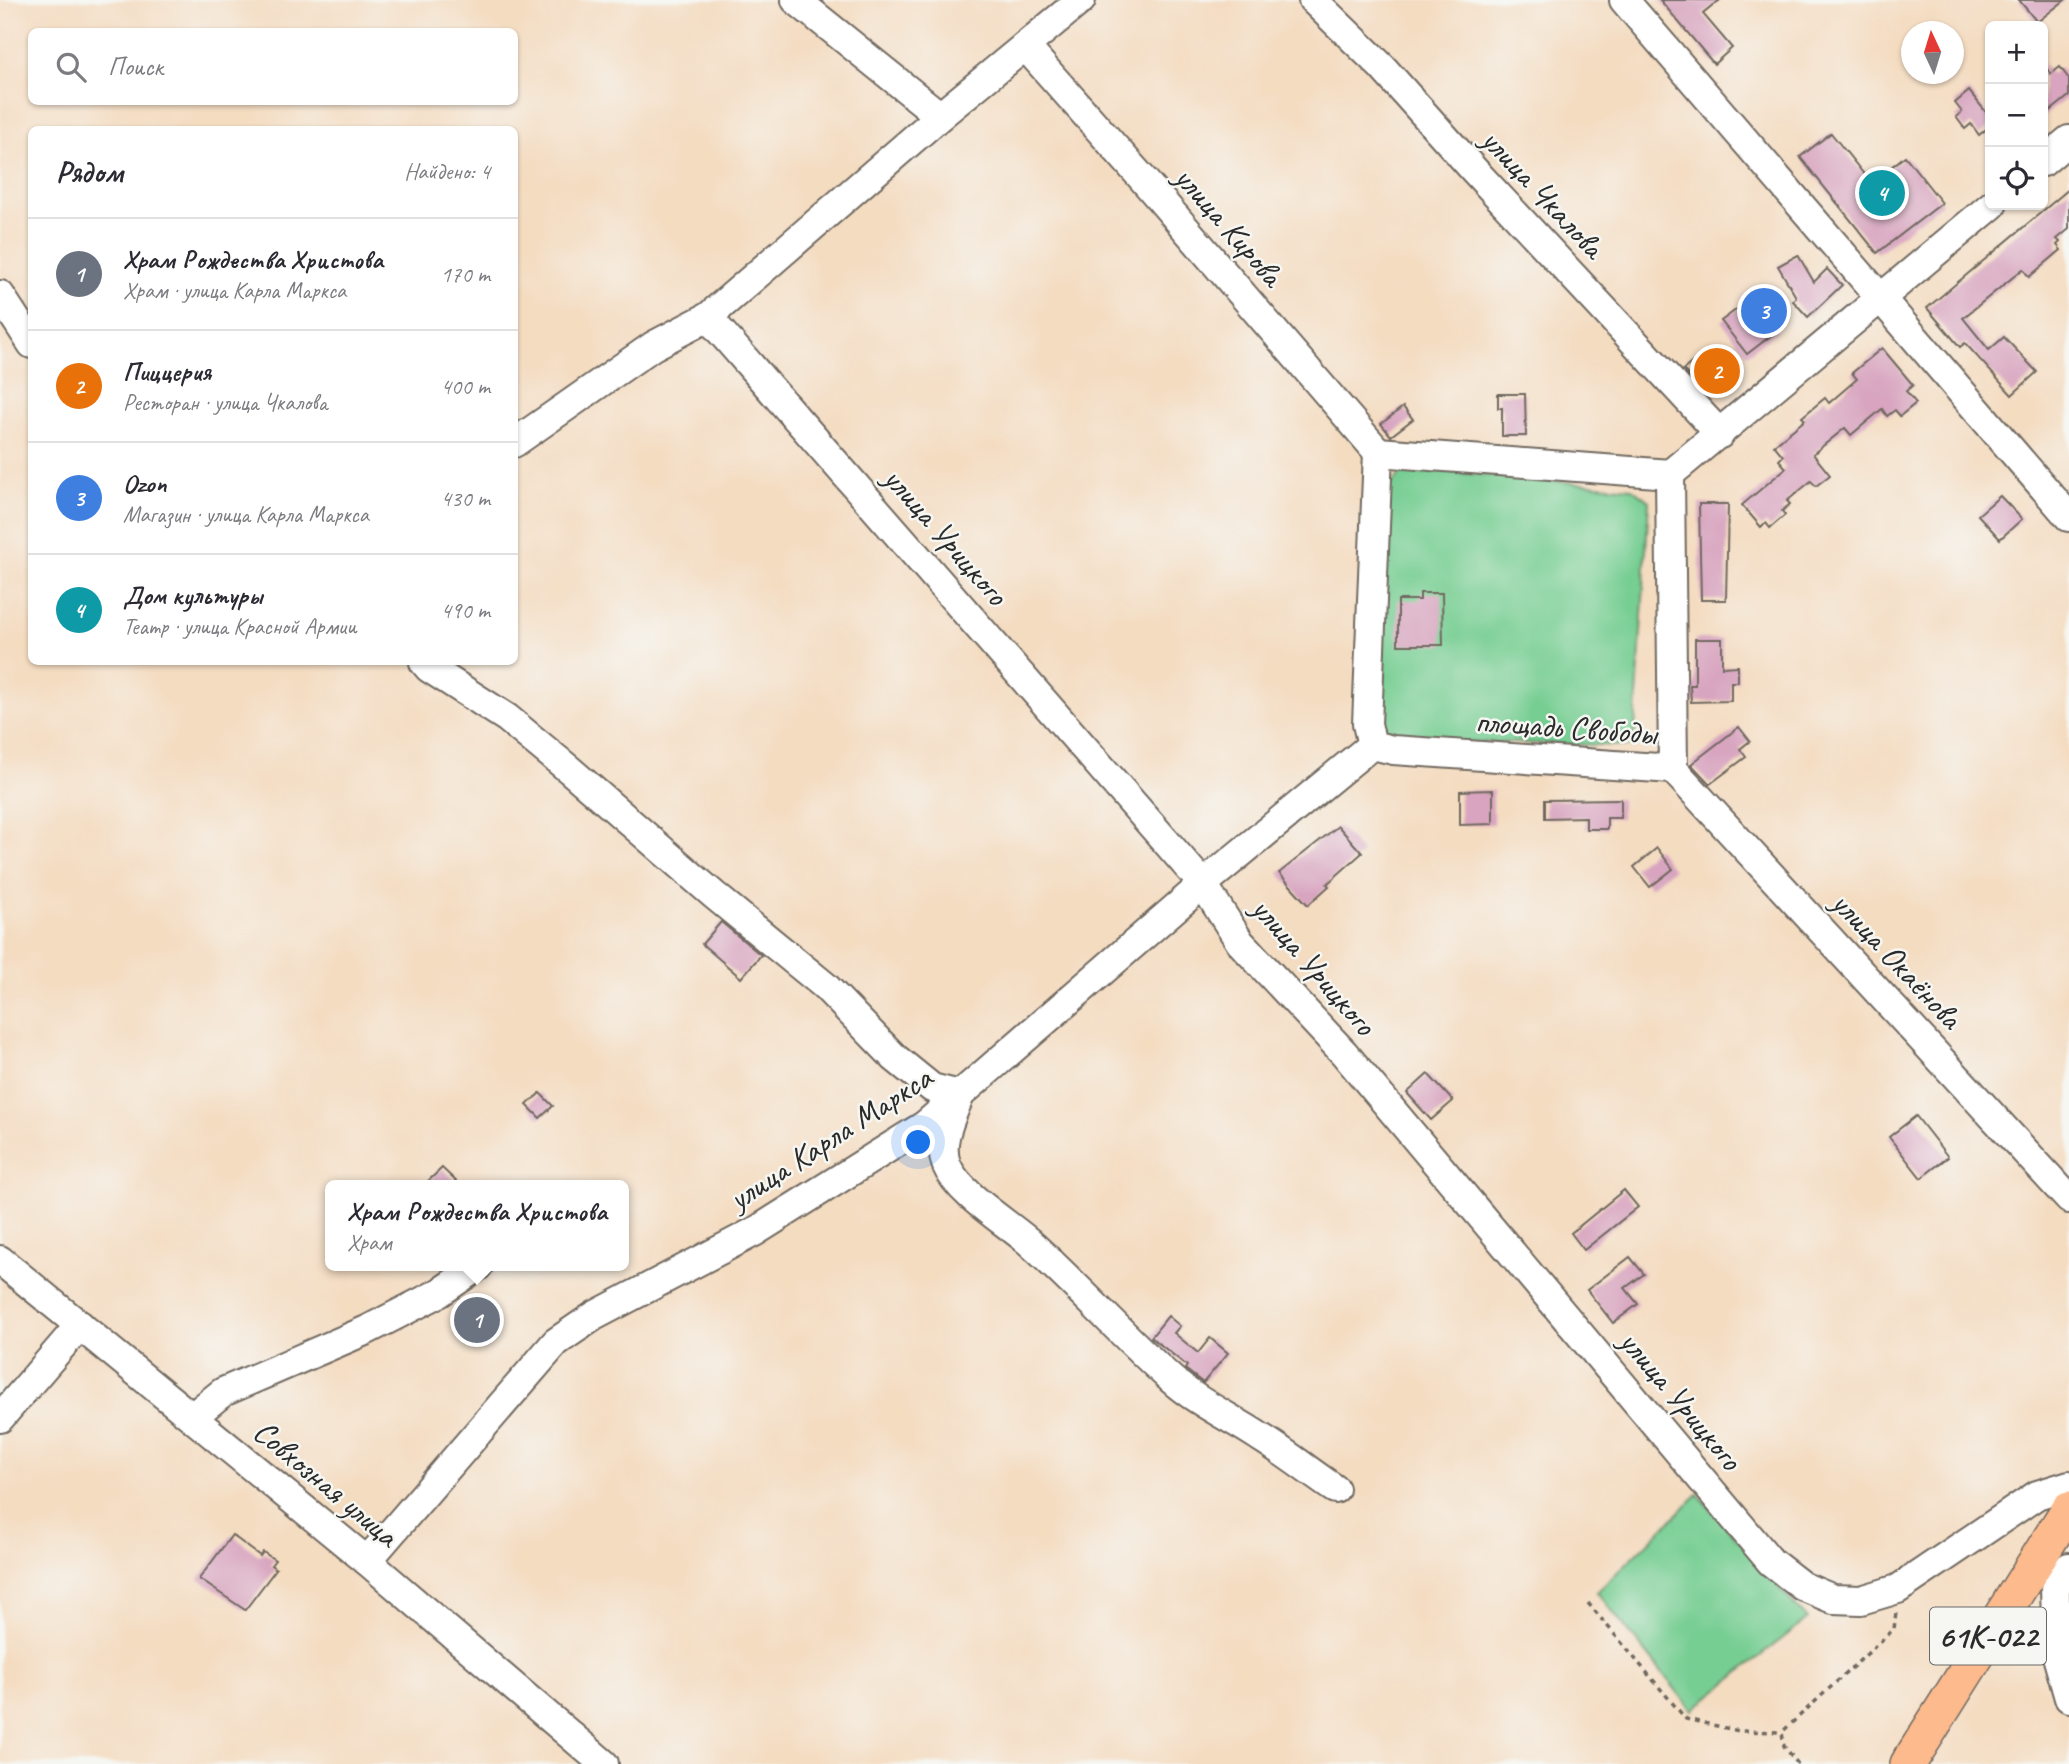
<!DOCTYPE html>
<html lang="ru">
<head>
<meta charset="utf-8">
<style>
	body { margin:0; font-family:Caveat,sans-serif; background:#f7f7f7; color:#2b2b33 }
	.controls { position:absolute; right:21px; top:21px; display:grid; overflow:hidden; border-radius:10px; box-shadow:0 2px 5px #0004 }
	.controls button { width:63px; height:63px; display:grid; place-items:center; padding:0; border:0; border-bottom:2px solid #e1e1e2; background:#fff; color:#2b2b33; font:35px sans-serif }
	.compass { position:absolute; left:1901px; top:21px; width:63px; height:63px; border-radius:50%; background:#fff; box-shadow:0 2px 5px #0004; rotate:356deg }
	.you { position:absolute; left:919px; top:1143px; width:24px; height:24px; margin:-18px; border:5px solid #fff; border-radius:50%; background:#1a73e8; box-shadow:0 0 0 10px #1a73e833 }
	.badge { display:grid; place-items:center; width:46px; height:46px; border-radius:50%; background:#d1495b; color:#fff; font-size:23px; font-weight:700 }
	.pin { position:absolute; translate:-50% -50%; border:4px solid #fff; box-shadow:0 2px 7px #0006 }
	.popup { position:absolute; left:325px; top:1180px; width:304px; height:91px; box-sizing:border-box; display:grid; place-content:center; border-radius:10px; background:#fff; filter:drop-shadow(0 2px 5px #0005); font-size:23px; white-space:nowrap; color:#7c7c81 }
	.popup b { font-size:26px; color:#2b2b33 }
	.popup::after { content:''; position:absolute; left:50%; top:100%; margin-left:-14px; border:14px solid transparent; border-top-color:#fff }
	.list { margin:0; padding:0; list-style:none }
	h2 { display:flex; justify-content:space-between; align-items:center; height:91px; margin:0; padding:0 28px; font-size:30px }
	h2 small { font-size:23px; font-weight:400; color:#7c7c81 }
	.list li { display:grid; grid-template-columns:46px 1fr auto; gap:21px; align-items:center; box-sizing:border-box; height:112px; padding:0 28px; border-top:2px solid #e1e1e2 }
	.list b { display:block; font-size:26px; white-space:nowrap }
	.list p { margin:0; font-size:23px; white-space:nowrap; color:#7c7c81 }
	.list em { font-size:23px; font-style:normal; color:#7c7c81 }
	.icon { flex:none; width:38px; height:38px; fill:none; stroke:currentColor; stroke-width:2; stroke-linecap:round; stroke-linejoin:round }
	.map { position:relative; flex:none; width:2069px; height:1764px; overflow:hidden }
	.search { position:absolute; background:#fff; box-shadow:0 2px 5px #0004; left:28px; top:28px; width:490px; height:77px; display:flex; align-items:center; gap:18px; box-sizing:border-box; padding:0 24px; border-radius:10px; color:#7c7c81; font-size:26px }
	.panel { position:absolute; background:#fff; box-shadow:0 2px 5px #0004; left:28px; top:126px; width:490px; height:539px; border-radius:10px }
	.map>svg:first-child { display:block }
	.green { fill:#77ce93; stroke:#517c5f; stroke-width:2 }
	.building { fill:#d8a4bf }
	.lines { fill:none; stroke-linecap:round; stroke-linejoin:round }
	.minor-casing { stroke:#716960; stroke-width:32 }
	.major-casing { stroke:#716960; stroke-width:38 }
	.path { stroke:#716960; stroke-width:3.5; stroke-dasharray:5 5; stroke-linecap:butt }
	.minor { stroke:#fff; stroke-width:28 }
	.major { stroke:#fcba8d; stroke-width:35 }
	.labels { text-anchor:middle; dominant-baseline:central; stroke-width:5; stroke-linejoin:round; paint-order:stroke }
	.shield { fill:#f6f6f2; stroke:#686867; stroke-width:2 }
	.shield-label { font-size:32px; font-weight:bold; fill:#2b2b2b }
	.street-label { font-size:33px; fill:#2b2b2b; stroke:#f6f6f2 }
</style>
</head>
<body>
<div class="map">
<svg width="2069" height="1764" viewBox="0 0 2069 1764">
	<rect width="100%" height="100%" fill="#f6f6f2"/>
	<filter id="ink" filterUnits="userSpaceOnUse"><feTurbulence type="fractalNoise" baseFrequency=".0143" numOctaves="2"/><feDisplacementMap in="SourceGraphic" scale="14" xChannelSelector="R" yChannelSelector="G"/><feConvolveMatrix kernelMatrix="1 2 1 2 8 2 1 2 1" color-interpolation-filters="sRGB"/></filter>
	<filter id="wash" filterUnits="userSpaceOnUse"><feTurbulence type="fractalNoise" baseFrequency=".00686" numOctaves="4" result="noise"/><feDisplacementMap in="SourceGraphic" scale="28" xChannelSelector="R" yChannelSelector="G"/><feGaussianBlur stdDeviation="1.57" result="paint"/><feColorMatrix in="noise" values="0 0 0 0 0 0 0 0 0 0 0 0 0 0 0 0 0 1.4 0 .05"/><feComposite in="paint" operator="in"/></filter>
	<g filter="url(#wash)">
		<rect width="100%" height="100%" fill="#f4dcc1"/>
		<g class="green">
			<path d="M1406,468L1632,488L1649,501L1634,746L1396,740L1377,719L1387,489Z"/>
			<path d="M1698,1494L1807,1619L1692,1710L1597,1592Z"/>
		</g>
		<g id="blocks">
			<g class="building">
				<path d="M1660,0H1720L1703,14L1732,48L1714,64Z"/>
				<path d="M2019,0H2065L2037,22Z"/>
				<path d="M2043,63L2051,74L2060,67L2069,79V96L2043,117Z"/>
				<path d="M1969,91L1990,117V126L1979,135L1971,124L1965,129L1956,117L1962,112L1955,103Z"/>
				<path d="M1831,133L1871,183L1905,156L1942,203L1877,253L1800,157Z"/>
				<path d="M2069,189V229L2057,239L2060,242L2057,245L2061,250L2029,277L2023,269L1963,318L1989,350L2004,337L2037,372L2012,395L1965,343L1960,347L1927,308Z"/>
				<path d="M1798,255L1814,282L1827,269L1842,285L1808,317L1793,301L1796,297L1778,266Z"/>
				<path d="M1741,306L1748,314L1758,307L1777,331L1747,354L1721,321Z"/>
				<path d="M1882,348L1913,385L1906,391L1916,403L1900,416L1895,410L1887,416L1882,409L1851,435L1845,428L1813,454L1830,475L1816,486L1811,481L1787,501L1790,504L1782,511L1785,515L1770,528L1766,523L1761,527L1742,505L1786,468L1779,460L1783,456L1774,445L1805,420L1802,417L1825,398L1829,403L1857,379L1852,373Z"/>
				<path d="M1707,350L1727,376L1706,392L1683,370Z"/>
				<path d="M1498,394H1525L1526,436H1502V408H1498Z"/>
				<path d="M1403,407L1413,419L1391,436L1381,424Z"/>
				<path d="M2000,496L2022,519L2000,539L1978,515Z"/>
				<path d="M1699,504H1728L1726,600H1701Z"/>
				<path d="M1420,593H1442L1443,645H1398V600H1420Z"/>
				<path d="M1695,639H1722V667L1738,666V682H1731V701L1691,702L1690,685H1695Z"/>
				<path d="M1739,727L1750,741L1740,749L1746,757L1710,784L1691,764Z"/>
				<path d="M1493,790V824L1460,825V791Z"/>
				<path d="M1621,799V818H1607V829H1586V817L1545,818V800Z"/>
				<path d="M1338,826L1362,853L1327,884L1329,886L1308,905L1279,873Z"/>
				<path d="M1657,848L1673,869L1650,887L1634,867Z"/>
				<path d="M721,922L761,955L741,978L702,944Z"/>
				<path d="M1428,1074L1453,1101L1431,1120L1407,1093Z"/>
				<path d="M540,1093L553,1106L540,1118L527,1105Z"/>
				<path d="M1916,1116L1948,1157L1921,1178L1889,1137Z"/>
				<path d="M442,1168L460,1185H424Z"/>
				<path d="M1624,1190L1638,1207L1584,1250L1571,1233Z"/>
				<path d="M1630,1257L1644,1274L1625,1288L1638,1304L1613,1323L1587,1290Z"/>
				<path d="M1168,1316L1180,1326L1174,1333L1198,1353L1210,1338L1228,1353L1203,1383L1185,1369L1187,1366L1151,1337Z"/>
				<path d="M232,1535L260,1556L263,1552L275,1560L271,1565L276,1569L245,1610L199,1579Z"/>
			</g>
		</g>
	</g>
	<g filter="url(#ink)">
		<use href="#blocks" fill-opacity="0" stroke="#716960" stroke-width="2"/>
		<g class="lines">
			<defs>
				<g id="minor">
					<path d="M796,0L940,116"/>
					<path d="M1313,0L1382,67L1474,170L1720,434"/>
					<path d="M1624,0L2069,517"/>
					<path d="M1025,46L1142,178L1378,452"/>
					<path d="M2043,162L2069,140"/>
					<path d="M0,295L32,344"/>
					<path d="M708,317L1203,884L1240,942L1344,1053L1771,1562L1802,1586L1833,1599L1861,1600L1898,1589L2037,1495L2069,1485"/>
					<path d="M514,443L653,346L708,317L940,116L1081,0"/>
					<path d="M1378,452L1367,724L1372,745L1393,750L1673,769L1670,474"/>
					<path d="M1378,452L1670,474"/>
					<path d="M1670,474L1992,205"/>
					<path d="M424,662L429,668L507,718L571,771L714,895L825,986L895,1058L932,1088L960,1095C952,1116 937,1143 947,1166C958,1193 1006,1222 1029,1242C1078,1286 1122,1335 1171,1379C1198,1403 1230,1417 1260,1437C1286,1453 1310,1472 1335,1489"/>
					<path d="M1673,769L2069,1199"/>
					<path d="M0,1260L367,1561L604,1764"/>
					<path d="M192,1417L223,1392L367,1330L439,1293L478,1266"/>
					<path d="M0,1418L80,1325"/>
					<path d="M367,1561L556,1342L594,1316L756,1231L925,1125L1203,884L1372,745"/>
					<path d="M2069,1567L2055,1588L2057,1656L2069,1698"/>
				</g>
				<path id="major" d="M1908,1764L2069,1509"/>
			</defs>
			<use href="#minor" class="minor-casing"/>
			<use href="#major" class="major-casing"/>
			<g class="path">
				<path d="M1588,1603L1686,1719L1739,1731L1782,1732"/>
				<path d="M1798,1764L1784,1746L1782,1732L1894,1629L1896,1612"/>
			</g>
			<use href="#minor" class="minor"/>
			<use href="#major" class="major"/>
		</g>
	</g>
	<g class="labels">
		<rect class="shield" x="1930" y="1607.5" width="116" height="57" rx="5"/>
		<g class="shield-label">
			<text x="1988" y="1636">61К-022</text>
		</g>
		<g class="street-label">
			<text transform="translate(1543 193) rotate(47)">улица Чкалова</text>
			<text transform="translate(1229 226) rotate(49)">улица Кирова</text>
			<text transform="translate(946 536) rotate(49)">улица Урицкого</text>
			<text transform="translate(1566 727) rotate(4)">площадь Свободы</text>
			<text transform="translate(1897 960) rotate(47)">улица Окаёнова</text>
			<text transform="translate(1314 966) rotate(49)">улица Урицкого</text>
			<text transform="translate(830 1138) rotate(-33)">улица Карла Маркса</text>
			<text transform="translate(1681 1400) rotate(50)">улица Урицкого</text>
			<text transform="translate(326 1483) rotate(40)">Совхозная улица</text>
		</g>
	</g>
</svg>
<div class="controls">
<button>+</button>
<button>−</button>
<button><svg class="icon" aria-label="locate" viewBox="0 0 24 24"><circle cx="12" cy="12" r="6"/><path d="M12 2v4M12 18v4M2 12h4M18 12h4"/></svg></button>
</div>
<svg class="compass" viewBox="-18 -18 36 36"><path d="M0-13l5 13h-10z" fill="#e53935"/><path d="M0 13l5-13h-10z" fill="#7c7c81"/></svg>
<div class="you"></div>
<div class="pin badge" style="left:477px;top:1320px;background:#6b7280">1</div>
<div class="popup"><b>Храм Рождества Христова</b>Храм</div>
<div class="pin badge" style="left:1717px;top:371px;background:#e8710a">2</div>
<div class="pin badge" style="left:1764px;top:311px;background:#3f7fe0">3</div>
<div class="pin badge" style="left:1882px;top:193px;background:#0f9aa8">4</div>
<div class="search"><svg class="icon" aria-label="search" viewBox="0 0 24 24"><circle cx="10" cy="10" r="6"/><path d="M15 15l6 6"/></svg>Поиск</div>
<section class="panel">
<h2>Рядом<small>Найдено: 4</small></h2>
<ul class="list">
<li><span class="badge" style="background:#6b7280">1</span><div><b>Храм Рождества Христова</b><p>Храм · улица Карла Маркса</p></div><em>170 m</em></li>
<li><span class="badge" style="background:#e8710a">2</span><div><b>Пиццерия</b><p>Ресторан · улица Чкалова</p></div><em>400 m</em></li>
<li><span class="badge" style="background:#3f7fe0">3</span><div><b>Ozon</b><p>Магазин · улица Карла Маркса</p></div><em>430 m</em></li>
<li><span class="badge" style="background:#0f9aa8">4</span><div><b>Дом культуры</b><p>Театр · улица Красной Армии</p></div><em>490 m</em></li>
</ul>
</section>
</div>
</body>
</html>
